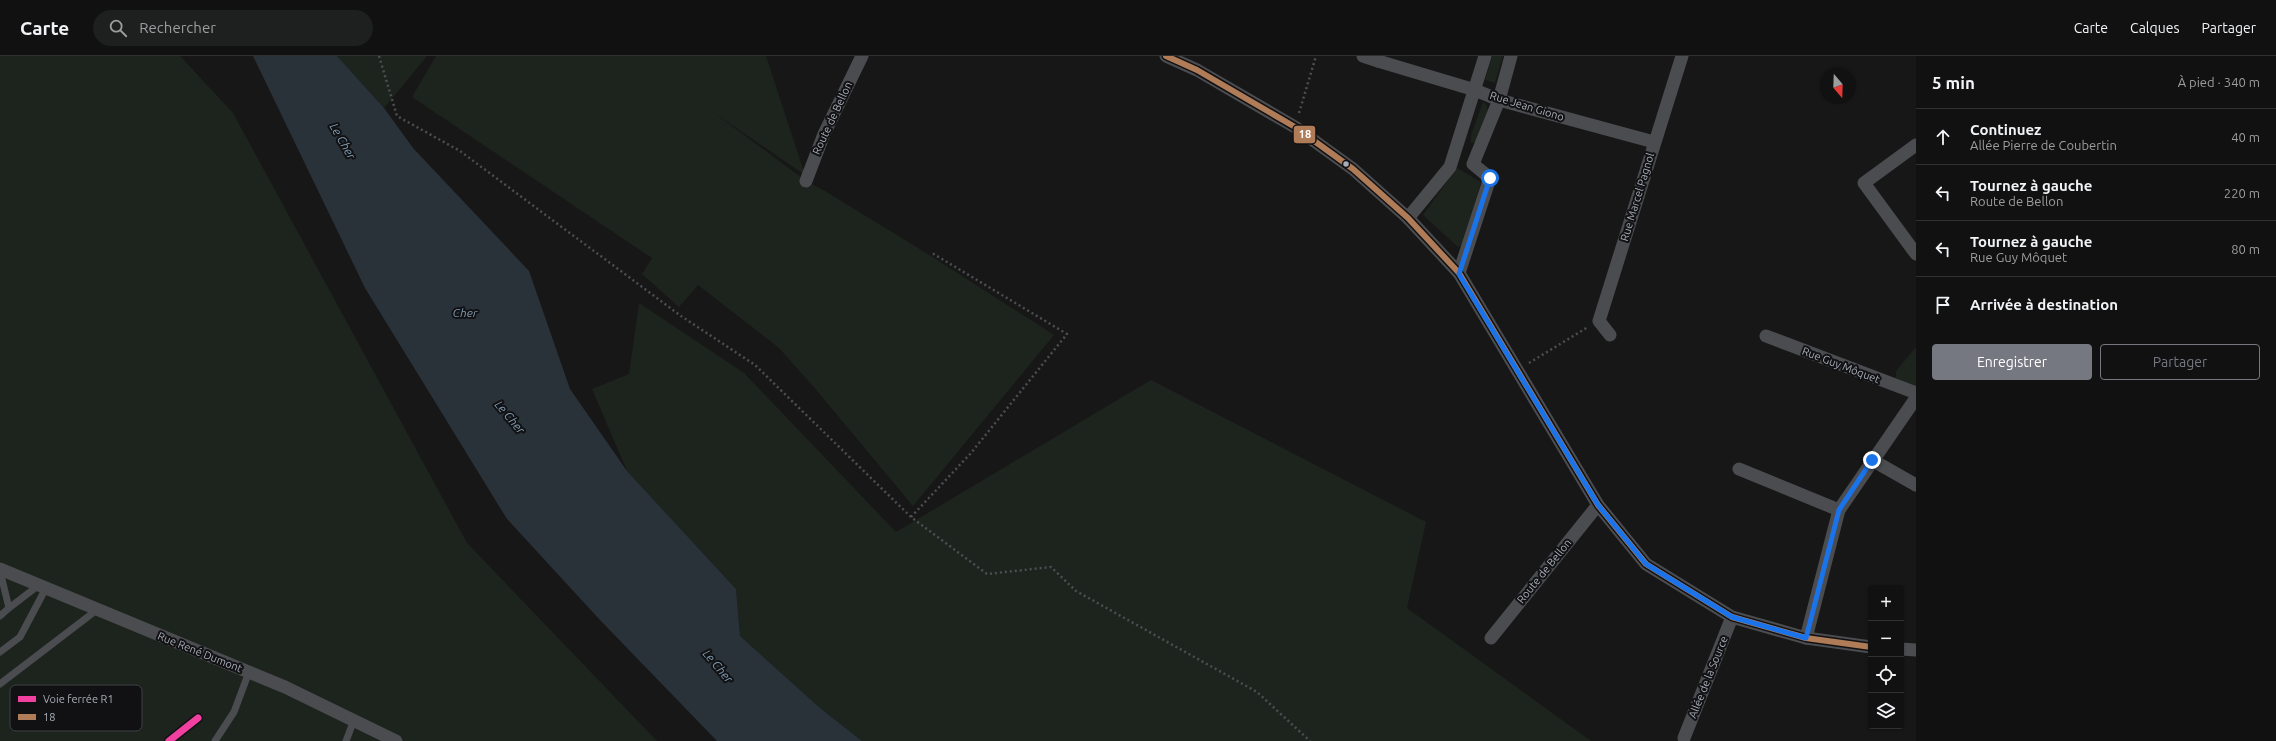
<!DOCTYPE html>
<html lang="fr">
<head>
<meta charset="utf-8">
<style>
	body { margin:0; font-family:Ubuntu,sans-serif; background:#1e1f1f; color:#f1f3f6 }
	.controls { position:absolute; right:12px; bottom:12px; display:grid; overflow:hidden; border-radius:4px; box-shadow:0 1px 3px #0004 }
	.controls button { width:36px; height:36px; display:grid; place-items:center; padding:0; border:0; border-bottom:1px solid #303131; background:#111; color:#f1f3f6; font:20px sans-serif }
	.compass { position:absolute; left:1820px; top:12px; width:36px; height:36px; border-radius:50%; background:#111; box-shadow:0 1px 3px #0004; rotate:161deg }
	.stop { position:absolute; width:12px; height:12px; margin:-9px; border:3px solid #1a73e8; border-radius:50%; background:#fff }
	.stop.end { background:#1a73e8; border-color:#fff; box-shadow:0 1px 4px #0008 }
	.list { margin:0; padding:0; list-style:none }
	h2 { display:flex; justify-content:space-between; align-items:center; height:52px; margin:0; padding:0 16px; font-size:17px }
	h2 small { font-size:13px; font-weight:400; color:#9c9d9f }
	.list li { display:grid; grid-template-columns:26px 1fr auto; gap:12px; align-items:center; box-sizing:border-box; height:56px; padding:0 16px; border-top:1px solid #303131 }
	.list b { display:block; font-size:15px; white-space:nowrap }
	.list p { margin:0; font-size:13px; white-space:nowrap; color:#9c9d9f }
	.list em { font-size:13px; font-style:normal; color:#9c9d9f }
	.actions { display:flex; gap:8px; padding:12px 16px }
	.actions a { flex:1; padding:9px 0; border:1px solid #757880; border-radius:4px; text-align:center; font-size:14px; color:#757880 }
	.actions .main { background:#757880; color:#fff }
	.icon { flex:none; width:22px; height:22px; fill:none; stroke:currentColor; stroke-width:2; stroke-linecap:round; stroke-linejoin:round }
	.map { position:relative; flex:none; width:1916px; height:685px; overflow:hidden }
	header { display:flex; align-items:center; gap:24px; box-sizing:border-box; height:56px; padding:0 20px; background:#111; border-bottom:1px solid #303131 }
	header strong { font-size:19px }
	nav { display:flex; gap:22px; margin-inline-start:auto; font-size:14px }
	.search { width:280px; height:36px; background:#1e1f1f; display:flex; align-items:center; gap:10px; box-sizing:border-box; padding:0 14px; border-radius:22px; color:#9c9d9f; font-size:15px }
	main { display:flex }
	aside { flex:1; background:#111 }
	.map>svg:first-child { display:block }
	.green { fill:#1d241e }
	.water { fill:#2a3239 }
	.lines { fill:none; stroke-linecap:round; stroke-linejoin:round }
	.path { stroke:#4d4e52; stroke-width:2.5; stroke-dasharray:2 3; stroke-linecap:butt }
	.lane { stroke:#4b4c50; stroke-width:7 }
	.street { stroke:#4b4c50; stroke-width:13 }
	.bus-1-casing { stroke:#111113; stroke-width:9 }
	.bus-1 { stroke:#b07c57; stroke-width:6 }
	.rail-1-casing { stroke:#111113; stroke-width:10 }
	.rail-1 { stroke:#f240a1; stroke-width:7 }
	.route { stroke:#1a73e8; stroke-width:5 }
	.bus-dot { fill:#a8adb8; stroke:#111113; stroke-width:1.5 }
	.labels { text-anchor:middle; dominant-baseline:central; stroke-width:4; stroke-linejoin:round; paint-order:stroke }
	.street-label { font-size:11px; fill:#a8adb8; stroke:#111113 }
	.water-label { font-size:12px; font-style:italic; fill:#7f9bb3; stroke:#111113 }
	.key { fill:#111113; stroke:#3e4045; stroke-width:1 }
	.key-label { font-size:11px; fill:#a8adb8 }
	.line-badge { stroke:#111113; stroke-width:1.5 }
	.badge-label { font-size:11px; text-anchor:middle; font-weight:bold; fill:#fff }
</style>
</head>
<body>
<header>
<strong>Carte</strong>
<div class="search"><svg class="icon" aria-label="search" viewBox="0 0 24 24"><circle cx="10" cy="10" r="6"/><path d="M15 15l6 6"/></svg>Rechercher</div>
<nav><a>Carte</a><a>Calques</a><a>Partager</a></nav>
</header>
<main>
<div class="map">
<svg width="1916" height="685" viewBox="0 0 1916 685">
	<rect width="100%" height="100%" fill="#171717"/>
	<g class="green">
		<path d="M0,0H180L233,57L467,487L657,685H0Z"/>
		<path d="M337,0H427L384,52Z"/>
		<path d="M436,0H766L805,119L713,56L806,125L825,135L931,200L1054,279L913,450L813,330L779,292L698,229L679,251L642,218L652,202L412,41Z"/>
		<path d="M1492,0H1503L1495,27L1485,24Z"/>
		<path d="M1483,46L1486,48L1488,54L1477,86L1471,87V79Z"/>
		<path d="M1457,112L1481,126L1465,188L1458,191L1423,159Z"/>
		<path d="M639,247L744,317L896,476L1151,324L1426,466L1407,552L1591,685H862L820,652L740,580L736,533L627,415L592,333L629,318Z"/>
		<path d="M1916,291V331H1914L1896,322V315Z"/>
	</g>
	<path class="water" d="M253,0H337L384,52L413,92L529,215L570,333L627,415L736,533L740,580L820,652L862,685H717L600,564L507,463L365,232Z"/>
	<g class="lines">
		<g class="path">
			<path d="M379,0L397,60L460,95L681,260L755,309L911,461L987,518L1051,511L1076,535L1257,636L1310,685"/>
			<path d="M1299,57L1316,0"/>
			<path d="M1529,307L1588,271"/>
			<path d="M911,461L971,397L1067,278L932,197"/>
		</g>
		<g class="lane">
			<path d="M0,515L9,552L0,560"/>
			<path d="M9,552L39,529"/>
			<path d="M0,596L20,581L46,532"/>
			<path d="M0,628L98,553"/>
			<path d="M215,685L234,656L249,616"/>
			<path d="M346,685L354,664"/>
		</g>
		<g class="street">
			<path d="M1166,0L1197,14L1295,71L1353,113L1408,162L1459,217L1598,449L1646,508L1732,561L1806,582L1871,591"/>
			<path d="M1363,0L1378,5"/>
			<path d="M1376,0L1378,5L1475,34L1499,44L1654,86"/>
			<path d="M1916,89L1864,127L1916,198"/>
			<path d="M806,125L824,78L862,0"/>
			<path d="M1408,162L1450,111L1485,0"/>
			<path d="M1459,217L1490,122L1473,108L1499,44L1511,0"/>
			<path d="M1610,279L1599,265L1682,0"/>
			<path d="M1766,280L1916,337"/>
			<path d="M1872,404L1916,429"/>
			<path d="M1739,413L1839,454"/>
			<path d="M0,513L285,631L396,685"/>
			<path d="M1491,582L1598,449"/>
			<path d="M1806,582L1839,454L1916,342"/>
			<path d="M1901,593L1916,594"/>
			<path d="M1684,682L1732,561"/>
		</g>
		<defs>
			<path id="bus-1" d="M1166,0L1197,14L1295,71L1353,113L1408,162L1459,217L1598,449L1646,508L1732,561L1806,582L1871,591"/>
		</defs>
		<use href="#bus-1" class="bus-1-casing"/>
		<use href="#bus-1" class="bus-1"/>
		<defs>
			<path id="rail-1" d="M169,685L198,662"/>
		</defs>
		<use href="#rail-1" class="rail-1-casing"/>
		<use href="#rail-1" class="rail-1"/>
	</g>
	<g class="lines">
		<path class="route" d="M1490,122L1459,218L1598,449L1646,508L1732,561L1806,582L1839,454L1872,404"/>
	</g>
	<circle class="bus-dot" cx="1346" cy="108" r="3.5"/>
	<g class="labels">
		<g class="street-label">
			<text transform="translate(1527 50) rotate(17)">Rue Jean Giono</text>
			<text transform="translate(832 62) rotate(-65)">Route de Bellon</text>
			<text transform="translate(1637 141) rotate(-73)">Rue Marcel Pagnol</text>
			<text transform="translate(1841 309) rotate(21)">Rue Guy Môquet</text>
			<text transform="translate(1544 515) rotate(-51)">Route de Bellon</text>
			<text transform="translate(200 596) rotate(22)">Rue René Dumont</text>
			<text transform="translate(1708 621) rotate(-68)">Allée de la Source</text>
		</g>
		<g class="water-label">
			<text transform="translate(343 85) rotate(60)">Le Cher</text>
			<text x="465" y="256">Cher</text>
			<text transform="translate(510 361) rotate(50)">Le Cher</text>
			<text transform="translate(718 610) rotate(50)">Le Cher</text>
		</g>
	</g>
	<rect x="10" y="629" width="132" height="46" rx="6" class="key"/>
	<rect x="18" y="640" width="18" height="6" fill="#f240a1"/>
	<rect x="18" y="658" width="18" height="6" fill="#b07c57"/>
	<g class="key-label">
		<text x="43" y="647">Voie ferrée R1</text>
		<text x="43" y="665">18</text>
	</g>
	<rect class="line-badge" x="1293" y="69" width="23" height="19" rx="4" fill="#b07c57"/>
	<g class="badge-label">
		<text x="1305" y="82">18</text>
	</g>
</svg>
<div class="controls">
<button>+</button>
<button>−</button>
<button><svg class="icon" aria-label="locate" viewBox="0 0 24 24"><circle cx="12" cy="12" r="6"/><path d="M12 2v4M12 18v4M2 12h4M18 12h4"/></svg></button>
<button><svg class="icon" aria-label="layers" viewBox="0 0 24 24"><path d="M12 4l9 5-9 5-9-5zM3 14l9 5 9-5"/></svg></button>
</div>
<svg class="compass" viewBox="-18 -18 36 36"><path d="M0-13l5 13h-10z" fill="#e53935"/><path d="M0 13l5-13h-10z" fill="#9c9d9f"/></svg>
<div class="stop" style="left:1490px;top:122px"></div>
<div class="stop end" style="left:1872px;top:404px"></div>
</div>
<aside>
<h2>5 min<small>À pied · 340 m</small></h2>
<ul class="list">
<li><svg class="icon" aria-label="ahead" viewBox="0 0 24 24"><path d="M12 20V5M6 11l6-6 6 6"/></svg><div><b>Continuez</b><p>Allée Pierre de Coubertin</p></div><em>40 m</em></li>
<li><svg class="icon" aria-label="left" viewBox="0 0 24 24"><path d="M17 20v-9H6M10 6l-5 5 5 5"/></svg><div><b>Tournez à gauche</b><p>Route de Bellon</p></div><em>220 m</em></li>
<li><svg class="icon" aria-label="left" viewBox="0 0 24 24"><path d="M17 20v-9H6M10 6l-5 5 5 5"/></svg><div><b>Tournez à gauche</b><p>Rue Guy Môquet</p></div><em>80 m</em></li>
<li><svg class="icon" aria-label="arrive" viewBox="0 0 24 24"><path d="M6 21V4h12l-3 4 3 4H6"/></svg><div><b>Arrivée à destination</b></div></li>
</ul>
<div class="actions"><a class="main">Enregistrer</a><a>Partager</a></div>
</aside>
</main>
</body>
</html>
